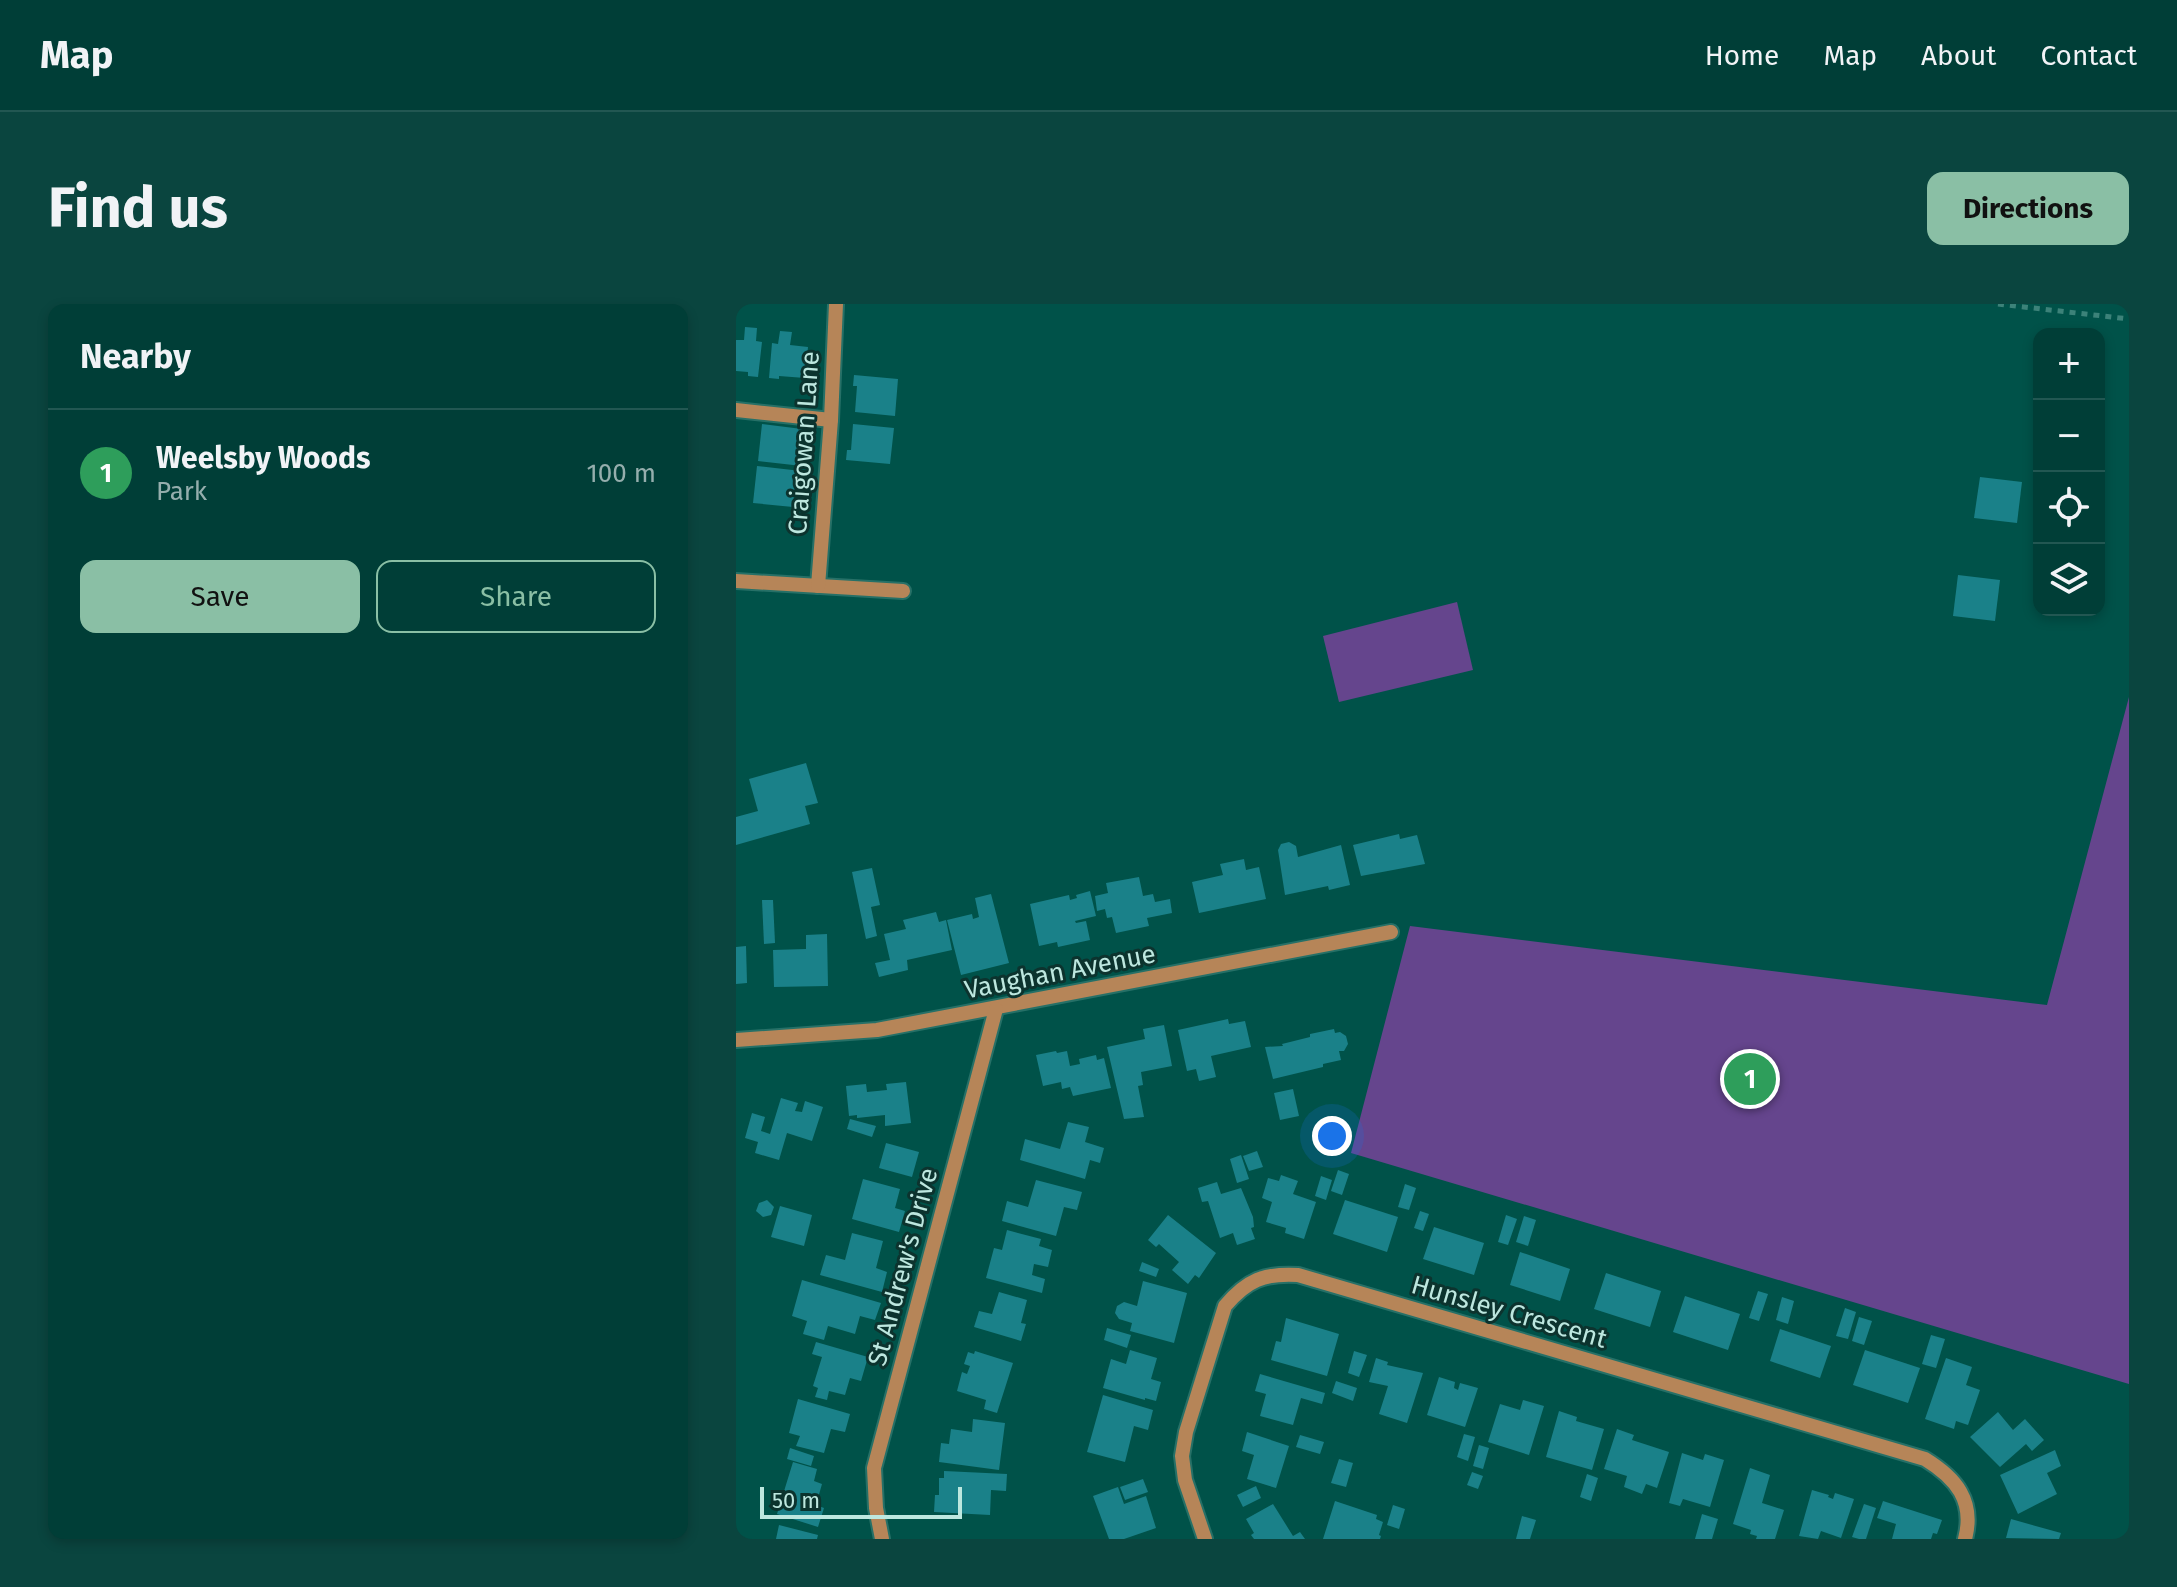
<!DOCTYPE html>
<html lang="en">
<head>
<meta charset="utf-8">
<style>
	body { margin:0; font-family:"Fira Sans",sans-serif; background:#0a453f; color:#f1f3f6 }
	.controls { position:absolute; right:24px; top:24px; display:grid; overflow:hidden; border-radius:16px; box-shadow:0 4px 12px #0003 }
	.controls button { width:72px; height:72px; display:grid; place-items:center; padding:0; border:0; border-bottom:2px solid #225752; background:#003e37; color:#f1f3f6; font:40px sans-serif }
	.scale { position:absolute; left:24px; bottom:20px; width:202px; box-sizing:border-box; padding-left:8px; border:4px solid #bde7df; border-top:0; font-size:22px; line-height:28px; white-space:nowrap; color:#bde7df; -webkit-text-stroke:6px #0c332e; paint-order:stroke }
	.you { position:absolute; left:596px; top:832px; width:28px; height:28px; margin:-20px; border:6px solid #fff; border-radius:50%; background:#1a73e8; box-shadow:0 0 0 12px #1a73e833 }
	.badge { display:grid; place-items:center; width:52px; height:52px; border-radius:50%; background:#8abfa5; color:#fff; font-size:26px; font-weight:700 }
	.pin { position:absolute; translate:-50% -50%; border:4px solid #fff; box-shadow:0 2px 8px #0006 }
	.list { margin:0; padding:0; list-style:none }
	h2 { display:flex; justify-content:space-between; align-items:center; height:104px; margin:0; padding:0 32px; font-size:34px }
	h2 small { font-size:26px; font-weight:400; color:#95aead }
	.list li { display:grid; grid-template-columns:52px 1fr auto; gap:24px; align-items:center; box-sizing:border-box; height:128px; padding:0 32px; border-top:2px solid #225752 }
	.list b { display:block; font-size:30px; white-space:nowrap }
	.list p { margin:0; font-size:26px; white-space:nowrap; color:#95aead }
	.list em { font-size:26px; font-style:normal; color:#95aead }
	.actions { display:flex; gap:16px; padding:24px 32px }
	.actions a { flex:1; padding:18px 0; border:2px solid #8abfa5; border-radius:16px; text-align:center; font-size:28px; color:#8abfa5 }
	.actions .main { background:#8abfa5; color:#111 }
	.icon { flex:none; width:44px; height:44px; fill:none; stroke:currentColor; stroke-width:2; stroke-linecap:round; stroke-linejoin:round }
	.map { position:relative; flex:none; width:1393px; height:1235px; overflow:hidden; border-radius:16px }
	header { display:flex; align-items:center; gap:48px; box-sizing:border-box; height:112px; padding:0 40px; background:#003e37; border-bottom:2px solid #225752 }
	header strong { font-size:38px }
	nav { display:flex; gap:44px; margin-inline-start:auto; font-size:28px }
	.intro { display:flex; align-items:center; justify-content:space-between; box-sizing:border-box; height:192px; padding:0 48px }
	h1 { margin:0; font-size:56px }
	.button { padding:20px 36px; border-radius:16px; background:#8abfa5; color:#111; font-size:28px; font-weight:700 }
	main { display:flex; gap:48px; padding:0 48px }
	aside { flex:1; background:#003e37; border-radius:16px; box-shadow:0 4px 12px #0003 }
	.map>svg:first-child { display:block }
	.green { fill:#65458d }
	.building { fill:#1a8189 }
	.lines { fill:none; stroke-linecap:round; stroke-linejoin:round }
	.minor-casing { stroke:#267067; stroke-width:18 }
	.path { stroke:#3c8279; stroke-width:5; stroke-dasharray:6 6; stroke-linecap:butt }
	.minor { stroke:#b68558; stroke-width:14 }
	.labels { text-anchor:middle; dominant-baseline:central; stroke-width:6; stroke-linejoin:round; paint-order:stroke }
	.street-label { font-size:26px; fill:#bde7df; stroke:#0c332e }
</style>
</head>
<body>
<header>
<strong>Map</strong>
<nav><a>Home</a><a>Map</a><a>About</a><a>Contact</a></nav>
</header>
<div class="intro"><h1>Find us</h1><a class="button">Directions</a></div>
<main>
<aside>
<h2>Nearby<small></small></h2>
<ul class="list">
<li><span class="badge" style="background:#2e9e5b">1</span><div><b>Weelsby Woods</b><p>Park</p></div><em>100 m</em></li>
</ul>
<div class="actions"><a class="main">Save</a><a>Share</a></div>
</aside>
<div class="map">
<svg width="1393" height="1235" viewBox="0 0 1393 1235">
	<rect width="100%" height="100%" fill="#005249"/>
	<g class="green">
		<path d="M721,298L737,366L603,398L587,332Z"/>
		<path d="M1393,393V1080L615,849L674,622L1311,701Z"/>
	</g>
	<g class="building">
		<path d="M9,23L21,24L20,37L26,38L22,73L12,72V68L0,67V36H8Z"/>
		<path d="M44,27L56,28L54,41L72,43L69,74L43,72V75L33,74L36,39L42,40Z"/>
		<path d="M118,71L162,75L159,112L119,108L121,82H117Z"/>
		<path d="M26,120L66,125L63,151H67L66,162L22,157Z"/>
		<path d="M117,120L158,124L154,160L110,156L111,146H115Z"/>
		<path d="M21,162L65,167L64,178H60L57,203L17,199Z"/>
		<path d="M1244,173L1286,178L1281,219L1238,214Z"/>
		<path d="M1222,271L1264,276L1259,317L1217,312Z"/>
		<path d="M70,459L82,499L69,502L74,520L0,541V513L22,507L13,475Z"/>
		<path d="M663,530L664,535L681,531L689,560L625,572L617,541Z"/>
		<path d="M553,538L560,542L562,553L605,541L614,581L593,586L592,582L549,591L542,546L545,540Z"/>
		<path d="M508,555L510,566L523,563L530,595L463,609L456,578L487,571L484,560Z"/>
		<path d="M136,564L144,601L135,603L141,632L130,635L116,568Z"/>
		<path d="M403,573L407,592L417,590L419,598L434,595L436,609L411,614L413,622L380,629L376,613L371,614L369,605L361,607L359,592L372,589L370,579Z"/>
		<path d="M354,587L360,612L339,617L340,619L350,617L354,636L322,643L321,638L303,642L294,600L333,591L334,596L341,594L340,591Z"/>
		<path d="M255,590L273,659L225,671L211,616L236,610L237,615L243,613L239,594Z"/>
		<path d="M26,596H37L39,639L28,640Z"/>
		<path d="M200,608L203,618L210,616L216,646L171,656L172,666L143,673L139,659L154,656L148,630L170,625L167,616Z"/>
		<path d="M91,630L92,682L38,683L37,646L70,645V631Z"/>
		<path d="M10,642L11,679L0,680V643Z"/>
		<path d="M492,715L493,720L509,717L515,743L475,752L480,773L463,777L460,765L451,767L442,726Z"/>
		<path d="M428,721L436,762L405,768L407,781L402,782L408,813L388,815L371,743L409,735L407,725Z"/>
		<path d="M598,725L599,729L604,728L610,732L612,740L608,747H603L605,756L587,760V763L537,775L529,743L547,742L546,740L574,733V730Z"/>
		<path d="M320,747L321,749L331,747L334,762L344,760L343,755L360,751L361,756L368,754L375,784L337,792L334,783L326,785L325,778L307,782L300,751Z"/>
		<path d="M170,778L175,819L149,822V811L121,814V811L113,812L110,782L130,780L131,788L151,786L150,780Z"/>
		<path d="M557,785L563,812L544,816L538,789Z"/>
		<path d="M45,794L62,799L59,807L66,808L69,797L87,803L76,837L51,829L43,856L19,849L22,838L9,834L16,809L29,813L25,827L34,830Z"/>
		<path d="M114,815L140,822L136,833L111,825Z"/>
		<path d="M332,818L353,823L349,838L368,844L364,859L354,856L349,875L284,856L289,835L324,845Z"/>
		<path d="M150,839L183,848L176,873L143,864Z"/>
		<path d="M521,847L527,863L513,867L507,852Z"/>
		<path d="M505,851L513,875L501,879L494,855Z"/>
		<path d="M602,866L613,870L606,891L595,887Z"/>
		<path d="M545,871L562,877L557,890L580,898L568,935L549,929L550,924L530,918L536,898L526,894L532,874L543,877Z"/>
		<path d="M585,872L596,876L590,896L579,892Z"/>
		<path d="M127,875L164,885L159,904L169,907L163,928L116,915Z"/>
		<path d="M300,876L346,888L341,906L328,903L320,932L266,917L271,897L292,903Z"/>
		<path d="M481,878L485,890L505,884L517,913L518,923L515,924L519,935L501,941L497,929L484,934L472,897L466,898L462,884Z"/>
		<path d="M669,880L680,884L673,906L662,903Z"/>
		<path d="M31,896L38,903L35,911L27,913L20,907L23,899Z"/>
		<path d="M609,896L662,913L651,948L597,930Z"/>
		<path d="M44,902L76,911L68,942L35,933Z"/>
		<path d="M684,907L693,910L687,927L678,924Z"/>
		<path d="M432,911L480,949L463,974L459,971L452,980L436,966L443,958L423,940L420,943L412,936Z"/>
		<path d="M770,911L781,915L772,941L762,938Z"/>
		<path d="M788,912L800,916L792,942L780,938Z"/>
		<path d="M698,923L748,939L738,971L687,955Z"/>
		<path d="M271,926L305,935L303,942L316,946L312,963L298,960L296,971L309,975L306,989L250,974L258,944L266,946Z"/>
		<path d="M116,929L147,937L140,964L151,968L146,988L84,971L90,951L109,956Z"/>
		<path d="M784,948L834,965L824,997L774,981Z"/>
		<path d="M406,958L423,965L420,973L403,967Z"/>
		<path d="M870,969L925,987L914,1023L858,1005Z"/>
		<path d="M66,976L145,999L139,1016L124,1012L119,1030L92,1022L88,1036L67,1030L71,1017L56,1012Z"/>
		<path d="M407,977L451,989L438,1039L394,1027L396,1019L383,1015L379,1009L381,1002L388,998L401,1002Z"/>
		<path d="M1022,987L1032,990L1023,1017L1013,1014Z"/>
		<path d="M263,988L291,996L285,1019L290,1020L285,1037L238,1023L243,1007L256,1010Z"/>
		<path d="M949,992L1004,1010L992,1046L937,1028Z"/>
		<path d="M1046,993L1058,997L1052,1020L1040,1016Z"/>
		<path d="M1109,1004L1120,1008L1112,1035L1100,1032Z"/>
		<path d="M1123,1013L1136,1017L1128,1041L1116,1037Z"/>
		<path d="M550,1014L603,1030L591,1072L535,1056L540,1037L545,1038Z"/>
		<path d="M371,1024L395,1031L391,1044L368,1036Z"/>
		<path d="M1044,1025L1095,1042L1084,1074L1034,1057Z"/>
		<path d="M1195,1031L1209,1035L1200,1064L1186,1060Z"/>
		<path d="M80,1038L132,1053L125,1077L114,1074L109,1091L93,1087L91,1096L79,1093L82,1084L77,1082L86,1053L76,1050Z"/>
		<path d="M394,1046L421,1054L415,1075L425,1078L420,1097L409,1094V1096L367,1084L375,1055L390,1060Z"/>
		<path d="M1129,1046L1184,1064L1172,1099L1117,1081Z"/>
		<path d="M239,1047L277,1059L261,1109L248,1105L250,1096L221,1087L226,1068L231,1070L234,1062L228,1060L232,1048L238,1050Z"/>
		<path d="M618,1047L631,1051L623,1073L612,1069Z"/>
		<path d="M640,1054L652,1058L651,1061L687,1069L671,1119L643,1110L652,1082L633,1078Z"/>
		<path d="M1210,1054L1236,1063L1230,1081L1244,1086L1232,1121L1220,1117L1218,1125L1189,1115Z"/>
		<path d="M524,1070L589,1089L586,1100L565,1094L557,1121L524,1112L530,1090L519,1087Z"/>
		<path d="M703,1073L719,1078L718,1084L722,1086L724,1079L742,1084L729,1123L691,1111Z"/>
		<path d="M600,1077L621,1084L617,1097L596,1089Z"/>
		<path d="M367,1091L417,1106L412,1126L398,1122L389,1158L351,1148Z"/>
		<path d="M62,1095L114,1110L109,1128L95,1125L88,1149L60,1142L64,1132L53,1129Z"/>
		<path d="M787,1096L808,1102L793,1151L752,1138L764,1100L784,1106Z"/>
		<path d="M823,1107L841,1113L840,1117L868,1125L856,1166L810,1153Z"/>
		<path d="M1262,1108L1277,1126L1289,1115L1308,1136L1296,1147L1290,1140L1264,1163L1234,1133Z"/>
		<path d="M237,1115L269,1119L263,1166L203,1158L205,1139L213,1140L215,1125L236,1128Z"/>
		<path d="M881,1125L898,1131L896,1136L933,1148L921,1184L910,1180L906,1190L888,1183L891,1172L868,1165Z"/>
		<path d="M511,1128L553,1142L540,1184L511,1175L518,1151L506,1147Z"/>
		<path d="M728,1130L739,1133L732,1157L721,1153Z"/>
		<path d="M564,1131L588,1138L584,1150L560,1143Z"/>
		<path d="M743,1141L753,1144L747,1165L737,1162Z"/>
		<path d="M54,1144L78,1152L75,1162L51,1155Z"/>
		<path d="M1319,1146L1325,1162L1311,1169L1321,1190L1282,1210L1264,1171Z"/>
		<path d="M946,1149L967,1156L969,1150L988,1156L974,1203L947,1195L944,1202L933,1199Z"/>
		<path d="M603,1155L617,1159L610,1183L595,1179Z"/>
		<path d="M57,1158L81,1165L78,1177L86,1180L80,1201L88,1204L82,1223L41,1210Z"/>
		<path d="M1014,1164L1034,1171L1026,1199L1048,1206L1039,1235H1020L1021,1232L1014,1230L1015,1226L997,1220Z"/>
		<path d="M208,1167L271,1170L270,1187L255,1186L254,1211L198,1208L199,1191H203V1174H208Z"/>
		<path d="M736,1168L747,1172L742,1185L731,1181Z"/>
		<path d="M851,1170L862,1174L855,1197L844,1193Z"/>
		<path d="M407,1175L412,1188L389,1196L384,1183Z"/>
		<path d="M520,1182L525,1194L507,1203L501,1191Z"/>
		<path d="M382,1183L388,1200L410,1192L420,1224L388,1235H373L357,1192Z"/>
		<path d="M1076,1186L1093,1191L1092,1193L1097,1195L1099,1189L1118,1195L1105,1234L1085,1227L1082,1235L1063,1232Z"/>
		<path d="M599,1197L641,1211L640,1215L647,1218L643,1231L645,1232L644,1235H587Z"/>
		<path d="M1147,1197L1206,1216L1201,1230L1197,1229L1195,1235H1156L1160,1220L1141,1214Z"/>
		<path d="M537,1200L557,1232L564,1228L569,1235H518L515,1231L518,1229L510,1215Z"/>
		<path d="M1128,1200L1140,1204L1130,1235H1123L1116,1233Z"/>
		<path d="M657,1201L669,1205L663,1225L651,1221Z"/>
		<path d="M966,1210L982,1215L976,1235H959Z"/>
		<path d="M786,1212L800,1216L794,1235H780Z"/>
		<path d="M1275,1215L1325,1229L1323,1235L1270,1234Z"/>
		<path d="M43,1221L82,1231L81,1235H40Z"/>
	</g>
	<g class="lines">
		<defs>
			<g id="minor">
				<path d="M0,106L95,116"/>
				<path d="M0,277L167,287"/>
				<path d="M82,282L95,116L100,0"/>
				<path d="M0,736L141,726L655,628"/>
				<path d="M146,1235L140,1204L138,1164L260,705"/>
				<path d="M469,1235L449,1176L446,1152L450,1128L489,1002C511,976 528,969 562,971L1189,1155C1220,1174 1239,1197 1229,1235"/>
			</g>
		</defs>
		<use href="#minor" class="minor-casing"/>
		<path class="path" d="M1262,0L1393,15"/>
		<use href="#minor" class="minor"/>
	</g>
	<g class="labels">
		<g class="street-label">
			<text transform="translate(68 139) rotate(-86)">Craigowan Lane</text>
			<text transform="translate(324 668) rotate(-11)">Vaughan Avenue</text>
			<text transform="translate(167 963) rotate(-75)">St Andrew's Drive</text>
			<text transform="translate(773 1008) rotate(16)">Hunsley Crescent</text>
		</g>
	</g>
</svg>
<div class="controls">
<button>+</button>
<button>−</button>
<button><svg class="icon" aria-label="locate" viewBox="0 0 24 24"><circle cx="12" cy="12" r="6"/><path d="M12 2v4M12 18v4M2 12h4M18 12h4"/></svg></button>
<button><svg class="icon" aria-label="layers" viewBox="0 0 24 24"><path d="M12 4l9 5-9 5-9-5zM3 14l9 5 9-5"/></svg></button>
</div>
<div class="scale">50 m</div>
<div class="you"></div>
<div class="pin badge" style="left:1014px;top:775px;background:#2e9e5b">1</div>
</div>
</main>
</body>
</html>
